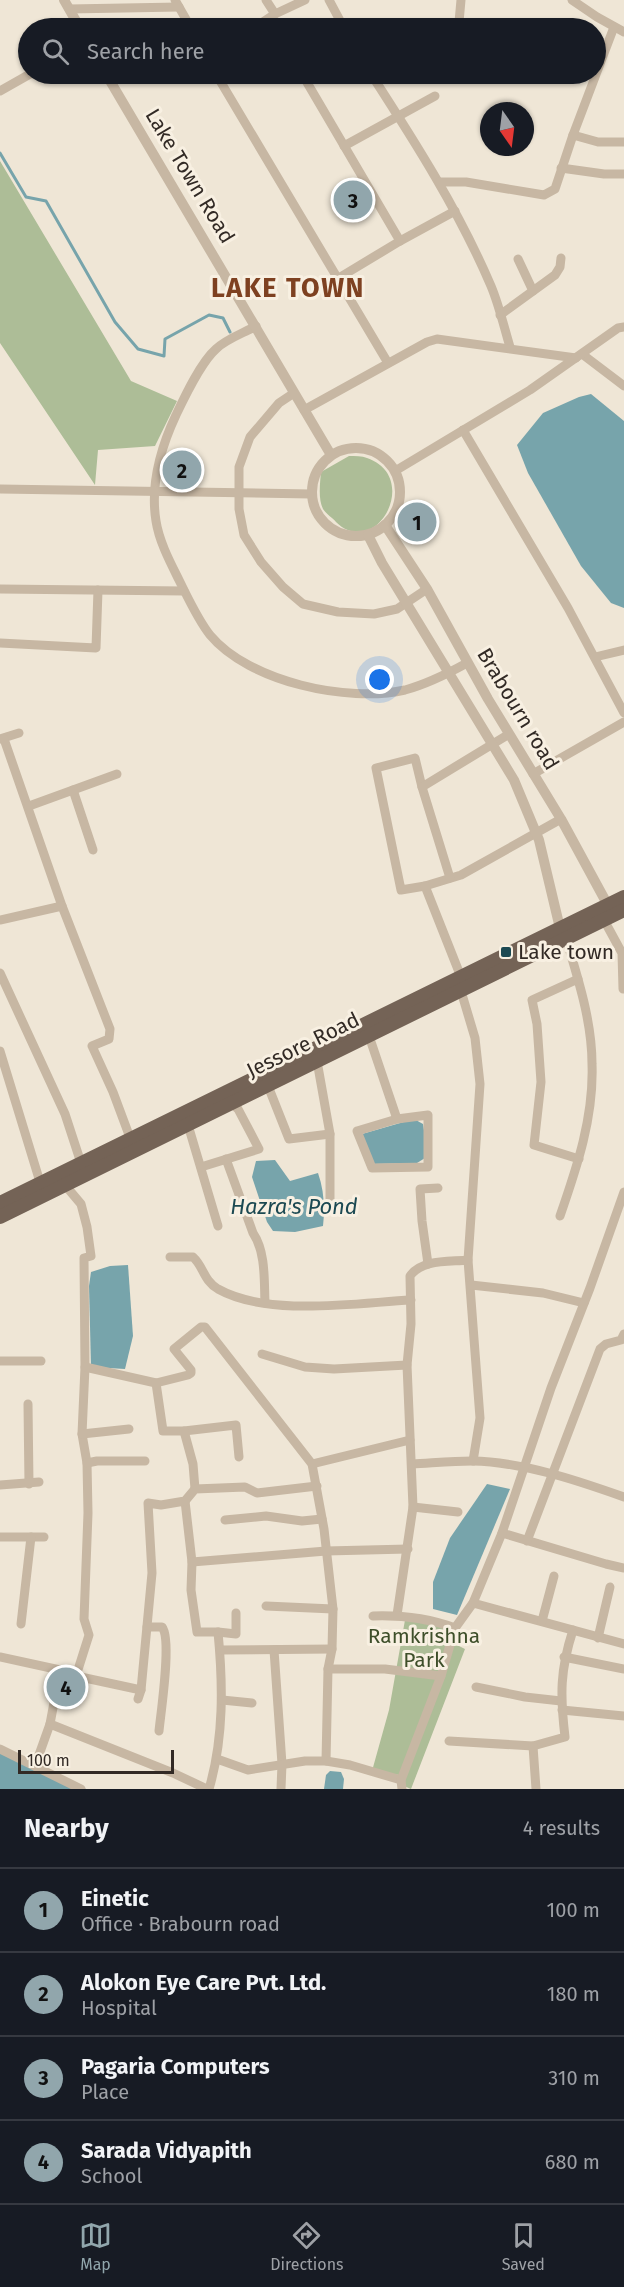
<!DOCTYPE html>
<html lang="en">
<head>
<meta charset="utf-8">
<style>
	body { margin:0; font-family:"Fira Sans",sans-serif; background:#20242c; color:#f1f3f6 }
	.compass { position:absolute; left:480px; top:102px; width:54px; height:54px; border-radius:50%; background:#171b24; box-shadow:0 2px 4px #0004; rotate:166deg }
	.scale { position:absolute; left:18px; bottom:15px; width:156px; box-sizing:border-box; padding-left:6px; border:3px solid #322a25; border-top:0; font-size:16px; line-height:21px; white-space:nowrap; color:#322a25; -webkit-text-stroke:4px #f8f0e2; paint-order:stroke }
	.you { position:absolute; left:380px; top:680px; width:21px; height:21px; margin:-15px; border:4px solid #fff; border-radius:50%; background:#1a73e8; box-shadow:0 0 0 9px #1a73e833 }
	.badge { display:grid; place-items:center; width:39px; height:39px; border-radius:50%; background:#91a6ac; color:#111; font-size:20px; font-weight:700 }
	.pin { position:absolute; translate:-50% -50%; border:3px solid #fff; box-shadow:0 2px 6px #0006 }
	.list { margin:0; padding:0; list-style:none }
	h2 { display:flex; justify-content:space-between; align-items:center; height:78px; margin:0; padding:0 24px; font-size:26px }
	h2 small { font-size:20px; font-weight:400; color:#9ea1a6 }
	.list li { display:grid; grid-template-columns:39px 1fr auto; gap:18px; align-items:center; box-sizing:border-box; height:84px; padding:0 24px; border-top:2px solid #363941 }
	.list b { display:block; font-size:22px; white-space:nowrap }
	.list p { margin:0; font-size:20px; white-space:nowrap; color:#9ea1a6 }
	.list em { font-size:20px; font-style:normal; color:#9ea1a6 }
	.icon { flex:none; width:33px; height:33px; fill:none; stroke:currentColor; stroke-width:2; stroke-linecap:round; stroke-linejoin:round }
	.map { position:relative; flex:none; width:624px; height:1789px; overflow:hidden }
	.search { position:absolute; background:#171b24; box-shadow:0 2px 4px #0004; left:18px; right:18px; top:18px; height:66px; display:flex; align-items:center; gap:15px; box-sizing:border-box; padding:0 21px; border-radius:33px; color:#9ea1a6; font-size:22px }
	.sheet { height:414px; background:#171b24 }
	nav { display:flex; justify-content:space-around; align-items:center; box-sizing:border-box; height:84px; border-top:2px solid #363941; background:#171b24; font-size:16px; color:#9ea1a6 }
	nav a { display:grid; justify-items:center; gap:3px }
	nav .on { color:#91a6ac }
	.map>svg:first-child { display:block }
	.green { fill:#adbd97 }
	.water { fill:#77a4ab }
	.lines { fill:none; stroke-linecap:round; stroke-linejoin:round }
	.stream { stroke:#77a4ab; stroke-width:3 }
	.minor { stroke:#c7b7a3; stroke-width:9 }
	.tertiary { stroke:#c7b7a3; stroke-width:10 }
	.primary { stroke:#746356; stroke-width:14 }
	.poi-dot { fill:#1c4952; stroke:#f8f0e2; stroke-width:2 }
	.labels { text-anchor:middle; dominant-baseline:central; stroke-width:6; stroke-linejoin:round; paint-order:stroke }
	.street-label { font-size:21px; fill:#322a25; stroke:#f8f0e2 }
	.poi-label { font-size:21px; fill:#322a25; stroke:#f8f0e2; text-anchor:start }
	.park-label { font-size:21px; fill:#3e4f2a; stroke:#f8f0e2 }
	.water-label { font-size:22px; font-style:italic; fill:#1c4952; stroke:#f8f0e2 }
	.district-label { font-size:27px; font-weight:bold; letter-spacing:1.5px; fill:#7e4121; stroke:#f8f0e2 }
</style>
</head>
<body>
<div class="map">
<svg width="624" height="1789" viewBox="0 0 624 1789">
	<rect width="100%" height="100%" fill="#efe6d6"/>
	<g class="green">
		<path d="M0,161L131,381L177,401L155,446L98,450L95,485L0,343Z"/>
		<path d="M349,456C355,456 362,456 367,458C422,477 376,561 336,522C333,518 326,514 323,509C318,499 320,483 321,472Z"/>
		<path d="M405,1620L455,1628L453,1643L465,1649L411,1789L404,1786L399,1775L372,1771L389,1710Z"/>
	</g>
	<g class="water">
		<path d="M591,394L624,421V608L611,603L581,566L528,473L517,445L543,413L579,397Z"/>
		<path d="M414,1119L423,1124L427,1149L425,1158L417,1163L373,1164L362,1134Z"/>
		<path d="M275,1160L290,1181L318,1173C324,1190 325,1208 323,1226L295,1232L273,1231L267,1222L252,1177L256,1161Z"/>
		<path d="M128,1265L133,1336L125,1369L91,1367L89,1286L91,1272L110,1266Z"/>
		<path d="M487,1484L510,1489L457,1615L433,1609V1582L450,1538Z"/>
		<path d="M0,1749L86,1789H0Z"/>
		<path d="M330,1771L341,1772L344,1779L343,1789H324L326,1775Z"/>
	</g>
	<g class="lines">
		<path class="stream" d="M0,153L26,197L46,201L115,322L138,349L164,356L165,339L209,315L223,318L230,332"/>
		<g class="minor">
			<path d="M175,0L191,28"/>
			<path d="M266,0L275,14"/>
			<path d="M329,0L344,28"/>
			<path d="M572,0L597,17L624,32"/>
			<path d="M69,9L179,7"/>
			<path d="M270,18L276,28"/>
			<path d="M254,28L275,14L305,0"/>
			<path d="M393,28L401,25L434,28"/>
			<path d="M453,28L459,22L461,0"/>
			<path d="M216,74L388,363"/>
			<path d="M302,74L400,241"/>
			<path d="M371,74C415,142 459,211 491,286C499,305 504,327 510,347"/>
			<path d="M0,91L30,74"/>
			<path d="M573,135L598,142H624"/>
			<path d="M344,146L435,96"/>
			<path d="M561,168L604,174H624"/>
			<path d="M439,182H466L544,195L555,189L573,135L614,27"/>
			<path d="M518,259L533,291"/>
			<path d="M337,279L400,241L455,211"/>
			<path d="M500,315L555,275L560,267L561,258"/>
			<path d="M256,326C244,333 226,339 216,349C201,362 185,396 176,415C161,447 150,484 156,521C159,541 170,562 179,580C188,598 198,620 210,635C249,682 348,703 405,690C427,684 447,674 467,663"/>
			<path d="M582,354L624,386"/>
			<path d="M294,393L279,403L250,437L239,467V509L244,535L261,562L283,587L303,604L338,612L374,614L397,609L427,589"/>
			<path d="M304,410L427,342L437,339L576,358"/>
			<path d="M463,430L568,608L624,713"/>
			<path d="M395,471L530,390L618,328L624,327"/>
			<path d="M0,489L311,494"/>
			<path d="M0,589L184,591"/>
			<path d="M0,643L96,648L98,590"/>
			<path d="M595,657L624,650"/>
			<path d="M0,739L19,733"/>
			<path d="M4,739L62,906L110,1029L109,1039L92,1046L113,1092L132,1143"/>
			<path d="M533,774L624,722"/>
			<path d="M422,787L415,758L376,768L401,890L425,886L461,875L561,819"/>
			<path d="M73,790L93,850"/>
			<path d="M29,806L117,774"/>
			<path d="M450,878L422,787L509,734"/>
			<path d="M425,886L461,977"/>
			<path d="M0,920L62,906"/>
			<path d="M604,920L622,953L623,989"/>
			<path d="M0,973L65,1114L82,1166"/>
			<path d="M578,979L532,1000L537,1024L541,1082L534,1145L579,1159"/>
			<path d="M461,991L475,1038L480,1084L468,1260L480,1418L473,1461"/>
			<path d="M369,1036L397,1119"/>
			<path d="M0,1051L40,1182"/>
			<path d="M317,1061L330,1134V1201"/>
			<path d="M268,1086L289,1139L330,1134"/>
			<path d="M428,1115V1167L372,1168L357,1131L397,1119Z"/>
			<path d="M188,1125L218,1226"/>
			<path d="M226,1159L253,1233C266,1252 264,1281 265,1303"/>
			<path d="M201,1167L259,1149L238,1109L231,1103"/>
			<path d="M65,1185L81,1204L87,1227L91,1256L84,1258L85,1367L82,1434L87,1463L88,1513L84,1619L89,1635L76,1676"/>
			<path d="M560,1216C577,1167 594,1117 592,1064C592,1021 578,979 566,938"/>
			<path d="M170,1257H193C204,1267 203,1280 218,1289C268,1317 355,1303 411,1300"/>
			<path d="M428,1264L422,1221L420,1189L438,1188"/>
			<path d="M471,1285L543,1293L584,1303"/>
			<path d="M262,1354L305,1367L334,1369L407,1365"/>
			<path d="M0,1361H41"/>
			<path d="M85,1367L156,1383L188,1375L191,1373V1370L174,1349L201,1327H205L312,1464L324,1529L333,1609L332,1649L328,1669L326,1761"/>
			<path d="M156,1383L163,1431H184L236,1425L239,1457"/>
			<path d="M28,1404L29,1484"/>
			<path d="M184,1431L193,1464L195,1489"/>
			<path d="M82,1434L129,1429"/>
			<path d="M87,1463L97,1461H145"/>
			<path d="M312,1464L410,1440"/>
			<path d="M412,1464C432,1463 452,1461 472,1461C523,1462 576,1480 624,1497"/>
			<path d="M0,1485L39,1482"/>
			<path d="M185,1501L192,1562L191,1590L197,1632H218C223,1684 224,1738 209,1789"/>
			<path d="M413,1507L458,1512"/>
			<path d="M225,1520L266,1516L302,1521L322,1519"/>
			<path d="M502,1533L606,1564L624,1568"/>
			<path d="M0,1537H44"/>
			<path d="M527,1541L600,1349L606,1344L621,1340L624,1334"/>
			<path d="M192,1562L326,1551L408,1549"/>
			<path d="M473,1603L624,1644"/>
			<path d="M266,1606L333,1609"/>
			<path d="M397,1615L413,1507L407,1365L411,1324L410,1276C422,1259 449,1262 468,1260"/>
			<path d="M373,1616C402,1615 428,1618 455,1628"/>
			<path d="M542,1621L554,1576"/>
			<path d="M21,1624L31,1537"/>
			<path d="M147,1627H162C172,1639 161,1711 159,1731"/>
			<path d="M218,1632L236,1634V1613"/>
			<path d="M598,1638L610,1587"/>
			<path d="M220,1650L332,1649"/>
			<path d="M274,1650L282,1764L281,1789"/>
			<path d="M0,1657L60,1670L76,1676L141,1690"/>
			<path d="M564,1657L624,1669"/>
			<path d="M328,1669H385L441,1676"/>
			<path d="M476,1687L525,1697L561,1701"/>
			<path d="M138,1699L141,1690L152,1573L148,1503L161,1505L185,1501L195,1489L245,1487L257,1493L317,1486"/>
			<path d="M222,1700L252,1703"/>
			<path d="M562,1710L624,1716"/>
			<path d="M50,1724L173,1773L207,1789"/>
			<path d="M449,1741L533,1746L565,1737C560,1695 560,1670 573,1630"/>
			<path d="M533,1746L536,1789"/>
			<path d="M0,1749L81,1789"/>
			<path d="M217,1759L248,1770L305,1761H326L350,1765L401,1780"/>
			<path d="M35,1766L50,1724L60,1670"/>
			<path d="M402,1789L401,1780L441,1676L455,1628L473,1603L502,1533L551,1388L590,1288L624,1192"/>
		</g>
		<g class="tertiary">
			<path d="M64,0L80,28"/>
			<path d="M106,74L331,455"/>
			<circle cx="356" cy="492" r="44"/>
			<path d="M385,525L427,589L488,699L561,819L611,911"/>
			<path d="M368,535L382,563L514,780L539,840L559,924L563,933"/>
		</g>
		<g class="primary">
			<path d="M0,1203L624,897"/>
			<path d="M0,1217L624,910"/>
		</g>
	</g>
	<rect class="poi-dot" x="500" y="946" width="12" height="12" rx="3"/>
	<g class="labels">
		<g class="street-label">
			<text transform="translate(190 176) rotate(59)">Lake Town Road</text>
			<text transform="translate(518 709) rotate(59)">Brabourn road</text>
			<text transform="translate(303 1045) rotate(-26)">Jessore Road</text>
		</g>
		<g class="poi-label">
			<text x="518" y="952">Lake town</text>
		</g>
		<g class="park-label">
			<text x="424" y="1636">Ramkrishna<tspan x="424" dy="24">Park</tspan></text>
		</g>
		<g class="water-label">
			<text x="294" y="1206">Hazra's Pond</text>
		</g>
		<g class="district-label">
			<text x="288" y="288">LAKE TOWN</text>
		</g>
	</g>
</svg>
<svg class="compass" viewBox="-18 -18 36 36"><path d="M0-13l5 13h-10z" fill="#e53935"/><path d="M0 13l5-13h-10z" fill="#9ea1a6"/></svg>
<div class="scale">100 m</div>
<div class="you"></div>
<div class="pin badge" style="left:417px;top:522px">1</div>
<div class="pin badge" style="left:182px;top:470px">2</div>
<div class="pin badge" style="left:353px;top:200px">3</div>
<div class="pin badge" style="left:66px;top:1687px">4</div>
<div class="search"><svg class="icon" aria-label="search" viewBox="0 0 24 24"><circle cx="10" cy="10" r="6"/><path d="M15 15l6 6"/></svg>Search here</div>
</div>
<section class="sheet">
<h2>Nearby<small>4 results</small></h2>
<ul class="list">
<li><span class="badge">1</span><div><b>Einetic</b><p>Office · Brabourn road</p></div><em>100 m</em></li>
<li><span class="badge">2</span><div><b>Alokon Eye Care Pvt. Ltd.</b><p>Hospital</p></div><em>180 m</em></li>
<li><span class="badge">3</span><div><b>Pagaria Computers</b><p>Place</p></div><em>310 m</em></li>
<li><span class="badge">4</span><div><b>Sarada Vidyapith</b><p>School</p></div><em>680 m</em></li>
</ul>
</section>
<nav>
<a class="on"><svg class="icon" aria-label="map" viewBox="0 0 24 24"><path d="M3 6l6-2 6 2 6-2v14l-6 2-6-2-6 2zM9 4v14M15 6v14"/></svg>Map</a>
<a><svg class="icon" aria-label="directions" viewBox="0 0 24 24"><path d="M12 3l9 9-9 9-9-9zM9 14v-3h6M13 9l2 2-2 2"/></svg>Directions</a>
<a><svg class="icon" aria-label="saved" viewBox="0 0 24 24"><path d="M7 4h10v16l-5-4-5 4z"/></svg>Saved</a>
</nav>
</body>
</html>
